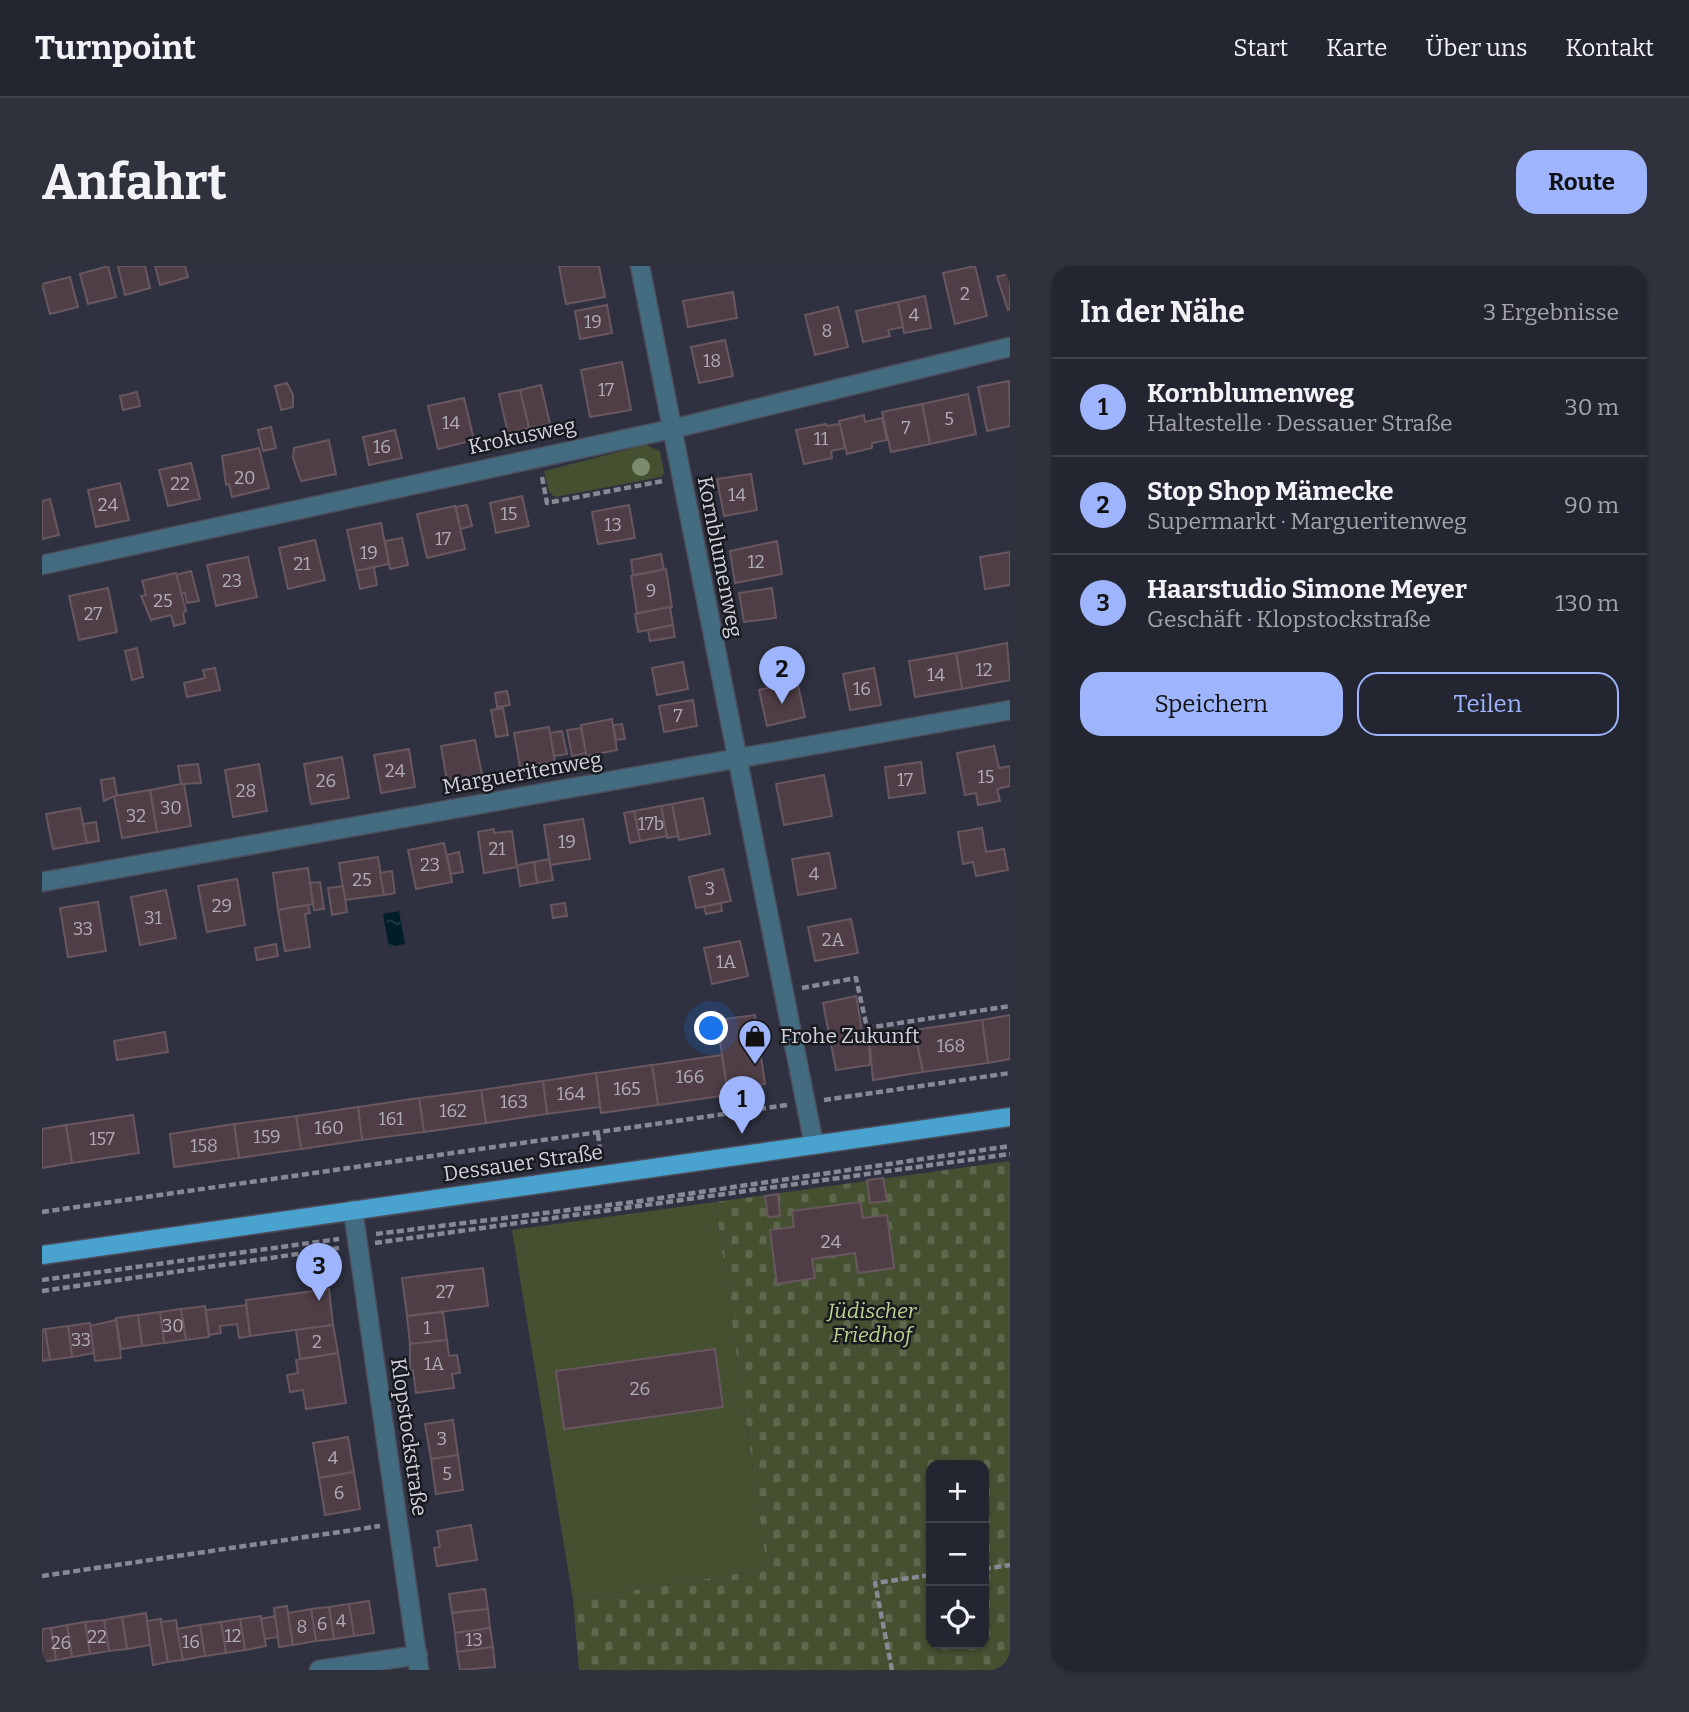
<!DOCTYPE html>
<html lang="de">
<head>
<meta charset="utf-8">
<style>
	body { margin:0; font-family:Bitter,serif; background:#2f313c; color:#f1f3f6 }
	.controls { position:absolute; right:21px; bottom:21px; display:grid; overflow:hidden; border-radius:14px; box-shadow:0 2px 5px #0004 }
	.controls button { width:63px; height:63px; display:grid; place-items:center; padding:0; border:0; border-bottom:2px solid #40424c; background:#232530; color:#f1f3f6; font:35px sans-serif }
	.you { position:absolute; left:670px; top:763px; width:24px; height:24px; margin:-18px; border:5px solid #fff; border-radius:50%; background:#1a73e8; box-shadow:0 0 0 10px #1a73e833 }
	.badge { display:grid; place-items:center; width:46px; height:46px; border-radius:50%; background:#9eb4fd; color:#111; font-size:23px; font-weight:700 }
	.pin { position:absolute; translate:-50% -58px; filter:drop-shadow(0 2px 4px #0008) }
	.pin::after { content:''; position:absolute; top:37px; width:24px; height:21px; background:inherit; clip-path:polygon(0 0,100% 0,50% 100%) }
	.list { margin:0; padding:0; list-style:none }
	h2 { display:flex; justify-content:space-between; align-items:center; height:91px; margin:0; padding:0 28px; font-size:30px }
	h2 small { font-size:23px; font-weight:400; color:#a3a5ab }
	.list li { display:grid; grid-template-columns:46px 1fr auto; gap:21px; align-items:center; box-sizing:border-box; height:98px; padding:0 28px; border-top:2px solid #40424c }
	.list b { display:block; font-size:26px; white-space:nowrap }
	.list p { margin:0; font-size:23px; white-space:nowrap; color:#a3a5ab }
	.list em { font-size:23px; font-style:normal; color:#a3a5ab }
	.actions { display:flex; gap:14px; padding:21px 28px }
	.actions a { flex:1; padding:16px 0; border:2px solid #9eb4fd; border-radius:21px; text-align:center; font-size:24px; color:#9eb4fd }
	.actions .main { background:#9eb4fd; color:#111 }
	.icon { flex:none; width:38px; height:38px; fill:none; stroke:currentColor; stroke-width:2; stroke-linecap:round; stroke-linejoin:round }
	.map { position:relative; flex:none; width:968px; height:1404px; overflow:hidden; border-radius:21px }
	header { display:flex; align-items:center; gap:42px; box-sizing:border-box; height:98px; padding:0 35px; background:#232530; border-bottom:2px solid #40424c }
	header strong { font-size:33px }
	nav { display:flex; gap:38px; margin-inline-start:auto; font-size:24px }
	.intro { display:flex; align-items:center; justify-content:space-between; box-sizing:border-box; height:168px; padding:0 42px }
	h1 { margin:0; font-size:49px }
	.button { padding:18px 32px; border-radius:21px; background:#9eb4fd; color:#111; font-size:24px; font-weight:700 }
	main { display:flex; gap:42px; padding:0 42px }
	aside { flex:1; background:#232530; border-radius:21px; box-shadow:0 2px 5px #0004 }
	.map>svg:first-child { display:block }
	.green { fill:#445030 }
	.cemetery { fill:url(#cemetery-stones); fill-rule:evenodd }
	.water { fill:url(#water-ripples) }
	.building { fill:#4f3e46; stroke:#695760; stroke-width:2 }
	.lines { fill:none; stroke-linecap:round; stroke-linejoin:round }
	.minor-casing { stroke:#4c4e5c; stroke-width:21 }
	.major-casing { stroke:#4c4e5c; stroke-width:21 }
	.path { stroke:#878995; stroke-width:4.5; stroke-dasharray:7 3.5; stroke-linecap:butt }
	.minor { stroke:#446c81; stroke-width:18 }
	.major { stroke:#4aa3cf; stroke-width:18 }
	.tree { fill:#7b8b6c }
	.labels { text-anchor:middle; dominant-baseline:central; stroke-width:5; stroke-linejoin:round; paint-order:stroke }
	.number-label { font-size:18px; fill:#b0adb6 }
	.street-label { font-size:21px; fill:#d1d2dc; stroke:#181a20 }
	.poi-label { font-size:21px; fill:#d1d2dc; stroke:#181a20; text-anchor:start }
	.park-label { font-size:21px; font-style:italic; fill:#bad590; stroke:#181a20 }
</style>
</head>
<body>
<header>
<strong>Turnpoint</strong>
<nav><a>Start</a><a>Karte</a><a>Über uns</a><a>Kontakt</a></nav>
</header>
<div class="intro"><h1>Anfahrt</h1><a class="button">Route</a></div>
<main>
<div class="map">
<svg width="968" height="1404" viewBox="0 0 968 1404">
	<defs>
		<pattern id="cemetery-stones" width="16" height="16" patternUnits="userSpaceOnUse" patternTransform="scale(1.75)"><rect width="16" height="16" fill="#445030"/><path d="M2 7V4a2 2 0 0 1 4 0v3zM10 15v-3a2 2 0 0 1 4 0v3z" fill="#5e684d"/></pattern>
		<pattern id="water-ripples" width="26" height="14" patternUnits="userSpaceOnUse" patternTransform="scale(1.75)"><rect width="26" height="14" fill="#011d27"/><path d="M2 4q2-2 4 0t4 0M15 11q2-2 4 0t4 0" fill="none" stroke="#253d46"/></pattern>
	</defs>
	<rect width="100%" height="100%" fill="#2f3140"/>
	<g class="green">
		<path d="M604,179L618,185L622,207L619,211L513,231L507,226L502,205Z"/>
		<path d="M673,936L725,1303L531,1334L470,964Z"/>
	</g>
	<path class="cemetery" d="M968,895V1404H537L531,1334L725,1303L673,936ZM889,1199H942V1378H889Z"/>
	<path class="water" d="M357,645L363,678L347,681L341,648Z"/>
	<g class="building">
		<path d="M66,0L74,31L46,38L38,8Z"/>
		<path d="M76,0H103L108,22L83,29Z"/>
		<path d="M113,0H143L146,11L118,19Z"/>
		<path d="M517,0H557L563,31L524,38Z"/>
		<path d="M933,0L945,50L913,58L901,7Z"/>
		<path d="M968,7V43L966,44L955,11Z"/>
		<path d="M28,11L36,41L8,48L0,18Z"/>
		<path d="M691,26L695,52L646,61L641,35Z"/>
		<path d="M883,30L889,62L862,67L856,36Z"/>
		<path d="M856,36L861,61L846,64L848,70L821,76L814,45Z"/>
		<path d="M565,39L570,67L538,73L533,45Z"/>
		<path d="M796,41L806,81L773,89L763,49Z"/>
		<path d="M683,74L691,110L657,117L649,81Z"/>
		<path d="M580,96L589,144L548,151L539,104Z"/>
		<path d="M967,115L968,160L945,165L936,121Z"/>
		<path d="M245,117L251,129V141L239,144L233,120Z"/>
		<path d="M499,119L508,158L487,162L478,124Z"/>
		<path d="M478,124L487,162L466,167L457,128Z"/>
		<path d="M95,126L98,140L81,144L78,130Z"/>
		<path d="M926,128L934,168L888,178L880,138Z"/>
		<path d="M422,132L432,174L396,183L386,140Z"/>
		<path d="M880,138L888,178L849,186L840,146Z"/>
		<path d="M822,149L823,156L840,152L845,174L830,177V182L805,188L797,155Z"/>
		<path d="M784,158L785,160L798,158L803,182L789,185L790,192L762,198L754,164Z"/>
		<path d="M229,161L234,182L221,185L216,164Z"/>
		<path d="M353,164L360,192L327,199L321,171Z"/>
		<path d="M287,174L294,208L259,215L251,192L252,182Z"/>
		<path d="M217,182L227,222L190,231L187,218L184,219L180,190Z"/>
		<path d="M149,197L158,233L126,240L117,204Z"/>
		<path d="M709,208L715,244L682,250L675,213Z"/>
		<path d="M78,217L87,254L54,261L46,224Z"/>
		<path d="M480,230L487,260L454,267L448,237Z"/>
		<path d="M8,233L17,269L0,273V235Z"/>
		<path d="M425,239L430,260L418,263L414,241Z"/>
		<path d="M587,239L593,272L556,278L550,246Z"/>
		<path d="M413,240L423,283L385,292L375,248Z"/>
		<path d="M339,257L347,298L314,305L305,264Z"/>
		<path d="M360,272L366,299L348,303L343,275Z"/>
		<path d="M273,274L283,314L246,323L237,282Z"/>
		<path d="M735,275L740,308L693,317L688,285Z"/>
		<path d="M968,286V319L943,323L938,291Z"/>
		<path d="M619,288L622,304L591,309L589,294Z"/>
		<path d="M206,291L215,331L174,340L165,299Z"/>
		<path d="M332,301L335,319L318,323L314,305Z"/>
		<path d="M624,303L630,341L595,347L589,310Z"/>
		<path d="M149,305L157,335L145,337L143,327L139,328L134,309Z"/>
		<path d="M134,307L144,345L141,347L143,357L132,360L129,349L109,354L99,330L104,329L100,315Z"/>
		<path d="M66,322L75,366L37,374L27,330Z"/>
		<path d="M730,322L734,352L702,356L697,327Z"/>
		<path d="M628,341L631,359L596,366L593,348Z"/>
		<path d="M631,359L633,371L608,375L606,364Z"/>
		<path d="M965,377L968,414L920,423L914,387Z"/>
		<path d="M95,382L101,411L90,414L83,385Z"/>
		<path d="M914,387L920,423L873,431L867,395Z"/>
		<path d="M641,396L646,423L615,429L610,402Z"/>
		<path d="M173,402L178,424L145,431L142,417L163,412L161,404Z"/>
		<path d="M832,402L839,439L808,444L801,408Z"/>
		<path d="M755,415L763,451L725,460L717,424Z"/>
		<path d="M465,425L468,439L455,441L453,427Z"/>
		<path d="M651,434L655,460L622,466L617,440Z"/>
		<path d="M461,442L466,469L454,471L449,444Z"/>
		<path d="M570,453L575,484L544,490L539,459Z"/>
		<path d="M580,458L583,473L574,474L571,459Z"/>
		<path d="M507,461L513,495L478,501L472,467Z"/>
		<path d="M539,462L544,487L530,490L525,464Z"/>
		<path d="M520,465L525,488L512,490L508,467Z"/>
		<path d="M433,474L440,509L405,515L399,480Z"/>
		<path d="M952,480L957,502L968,500V520L955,523L958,535L936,539L934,527L923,529L915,487Z"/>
		<path d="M367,483L373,521L339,527L332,489Z"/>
		<path d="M300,491L307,532L269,538L262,498Z"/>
		<path d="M879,496L883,527L847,532L843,501Z"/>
		<path d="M156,498L159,517L139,518L136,500Z"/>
		<path d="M217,498L225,545L191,551L183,504Z"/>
		<path d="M782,509L790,550L742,559L734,518Z"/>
		<path d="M72,512L75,529L62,535L59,514Z"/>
		<path d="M139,518H142L149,560L115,566L108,524Z"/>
		<path d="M108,524L115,566L80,572L72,530Z"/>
		<path d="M661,532L668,568L637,574L630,538Z"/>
		<path d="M630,538L636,570L625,572L619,540Z"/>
		<path d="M619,540L625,570L598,575L592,545Z"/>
		<path d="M38,542L45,577L11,583L4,548Z"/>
		<path d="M592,545L598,575L588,577L582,547Z"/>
		<path d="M541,553L548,593L508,599L502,559Z"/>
		<path d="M54,556L57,575L45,577L41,558Z"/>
		<path d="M940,562L944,586L962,583L966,604L934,610L931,596L921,598L916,566Z"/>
		<path d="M452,563V567L470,565L475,601L442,607L436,566Z"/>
		<path d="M402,577L410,616L374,623L366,584Z"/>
		<path d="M417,586L421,606L409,608L405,589Z"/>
		<path d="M787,587L794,622L756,629L750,593Z"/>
		<path d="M336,591L342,629L303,634L297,597Z"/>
		<path d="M507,593L511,614L495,617L492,596Z"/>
		<path d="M492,596L495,617L478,620L475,599Z"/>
		<path d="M266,602L271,638L236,644L231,607Z"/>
		<path d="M681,603L689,635L654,642L647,611Z"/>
		<path d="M350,605L353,627L342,629L338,607Z"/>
		<path d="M195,613L203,659L165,666L156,620Z"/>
		<path d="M278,616L282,643L272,644L268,617Z"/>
		<path d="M301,620L305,646L290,649L286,622Z"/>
		<path d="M124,624L134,672L98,679L89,631Z"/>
		<path d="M56,636L64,685L26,691L18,642Z"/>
		<path d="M523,637L525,650L511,652L509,639Z"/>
		<path d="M679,637L680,645L664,648L662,641Z"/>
		<path d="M266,639L268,647L263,648L268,681L243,685L236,644Z"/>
		<path d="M809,653L816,687L773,695L766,661Z"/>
		<path d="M698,675L706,710L670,718L662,682Z"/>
		<path d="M234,678L236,690L215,694L213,682Z"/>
		<path d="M814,730L820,765L827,770L828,799L794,804L781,737Z"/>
		<path d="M713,749L723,818L685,823L675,754Z"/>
		<path d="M968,749V793L946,797L940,754Z"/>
		<path d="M940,754L946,797L881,806L872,764Z"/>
		<path d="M872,764L881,806L831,814L827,770Z"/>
		<path d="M123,766L126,786L75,794L72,775Z"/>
		<path d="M680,789L686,829L616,839L610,799Z"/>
		<path d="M610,799L616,839L559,847L554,807Z"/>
		<path d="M554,807L558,841L505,848L501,815Z"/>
		<path d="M501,815L505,848L444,857L439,824Z"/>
		<path d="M439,824L444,857L382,866L377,832Z"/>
		<path d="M377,832L382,866L320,874L316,841Z"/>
		<path d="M316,841L320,874L259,883L254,850Z"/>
		<path d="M91,849L97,887L30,897L24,859Z"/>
		<path d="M254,850L259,883L197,892L192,858Z"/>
		<path d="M192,858L197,892L132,901L128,868Z"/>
		<path d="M24,859L30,897L0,902V863Z"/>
		<path d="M841,912L845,935L828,937L825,914Z"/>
		<path d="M736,928L738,950L726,951L723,930Z"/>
		<path d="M818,936L821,952L845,949L852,1002L816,1007L813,987L770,993L773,1012L735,1018L728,964L752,961L750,945Z"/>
		<path d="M441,1002L446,1040L365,1050L360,1012Z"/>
		<path d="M287,1023L291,1059L208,1070L204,1034Z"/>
		<path d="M204,1039L208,1070L197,1072L195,1058L178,1060L179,1067L167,1069L164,1044Z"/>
		<path d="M163,1040L167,1071L144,1074L139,1043Z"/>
		<path d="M139,1043L144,1074L122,1077L118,1046Z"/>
		<path d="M118,1046L122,1077L100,1080L96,1049Z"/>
		<path d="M401,1046L405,1074L368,1078L365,1050Z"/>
		<path d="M96,1049L100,1080L79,1083L74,1052Z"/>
		<path d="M74,1054L79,1092L53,1095L48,1060Z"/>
		<path d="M48,1057L52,1087L30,1091L26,1060Z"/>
		<path d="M291,1059L296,1087L258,1093L254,1064Z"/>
		<path d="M26,1060L30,1091L8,1094L3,1063Z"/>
		<path d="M3,1063L8,1094L0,1095V1064Z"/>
		<path d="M405,1074L407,1090L415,1089L418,1107L410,1108L412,1122L374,1127L371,1104H368V1078Z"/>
		<path d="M673,1083L681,1141L522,1163L514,1105Z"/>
		<path d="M296,1087L304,1137L264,1143L261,1124L248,1126L245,1109L256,1107L254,1094Z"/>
		<path d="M411,1154L416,1189L389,1193L383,1158Z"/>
		<path d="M306,1171L312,1206L277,1212L271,1177Z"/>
		<path d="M416,1189L421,1224L394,1228L389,1193Z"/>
		<path d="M312,1206L318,1243L283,1249L277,1212Z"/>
		<path d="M429,1259L435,1294L395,1300L392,1282L398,1281L395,1265Z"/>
		<path d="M443,1323L446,1343L410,1347L407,1328Z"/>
		<path d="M327,1335L332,1367L312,1370L307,1338Z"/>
		<path d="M307,1338L312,1370L292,1373L287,1341Z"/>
		<path d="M245,1340L251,1379L237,1381L232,1342Z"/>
		<path d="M287,1341L292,1373L274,1375L269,1343Z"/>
		<path d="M269,1343L274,1375L251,1379L246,1347Z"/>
		<path d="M446,1343L448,1362L413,1367L410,1347Z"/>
		<path d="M104,1347L108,1379L85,1383L80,1351Z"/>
		<path d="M219,1350L224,1380L203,1384L198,1353Z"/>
		<path d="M233,1350L236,1371L223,1373L219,1353Z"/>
		<path d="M80,1351L85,1383L67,1385L62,1354Z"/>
		<path d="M119,1353L126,1396L111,1399L105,1355Z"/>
		<path d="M198,1353L203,1384L184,1387L179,1356Z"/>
		<path d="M62,1354L67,1385L48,1388L43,1356Z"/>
		<path d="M134,1354L141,1394L126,1396L119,1356Z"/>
		<path d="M43,1356L48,1388L30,1391L25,1359Z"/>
		<path d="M179,1356L184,1387L163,1390L158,1359Z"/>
		<path d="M25,1359L30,1391L14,1394L9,1362Z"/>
		<path d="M158,1359L163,1390L141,1394L135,1363Z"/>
		<path d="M9,1362L14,1394L0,1396V1363Z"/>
		<path d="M448,1362L451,1381L415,1386L413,1367Z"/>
		<path d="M451,1381L453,1401L418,1404L415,1386Z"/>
	</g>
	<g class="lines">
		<defs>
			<g id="minor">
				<path d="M598,0L772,879"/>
				<path d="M0,299L630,163L968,81"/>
				<path d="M0,616L968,444"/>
				<path d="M311,944L377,1404"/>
				<path d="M277,1404L376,1389"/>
			</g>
			<path id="major" d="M0,989L968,851"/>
		</defs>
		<use href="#minor" class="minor-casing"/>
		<use href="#major" class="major-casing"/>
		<g class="path">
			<path d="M500,211L505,237L621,215"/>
			<path d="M760,722L814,712L825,762L968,740"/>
			<path d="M782,834L968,807"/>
			<path d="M556,868L559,892"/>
			<path d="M0,946L745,839"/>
			<path d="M334,968L591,936L968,880"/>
			<path d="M333,977L968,888"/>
			<path d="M0,1014L297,973"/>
			<path d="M0,1025L297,982"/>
			<path d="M942,1303L968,1299"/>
			<path d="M0,1310L338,1260"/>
			<path d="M850,1404L833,1317L889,1309"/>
		</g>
		<use href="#minor" class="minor"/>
		<use href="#major" class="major"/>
	</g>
	<circle class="tree" cx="599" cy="201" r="9"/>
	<defs>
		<symbol id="shop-pin" viewBox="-11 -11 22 30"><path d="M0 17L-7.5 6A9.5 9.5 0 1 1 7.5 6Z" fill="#9eb4fd" stroke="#181a20"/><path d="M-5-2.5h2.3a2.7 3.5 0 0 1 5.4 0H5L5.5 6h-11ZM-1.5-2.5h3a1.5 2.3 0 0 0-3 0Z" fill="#111"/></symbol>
	</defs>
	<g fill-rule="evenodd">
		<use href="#shop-pin" x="694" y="751" width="38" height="52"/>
	</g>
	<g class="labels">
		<g class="number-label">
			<text x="923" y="28">2</text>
			<text x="872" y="49">4</text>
			<text x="551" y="56">19</text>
			<text x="785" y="65">8</text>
			<text x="670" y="95">18</text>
			<text x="564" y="124">17</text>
			<text x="907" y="153">5</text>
			<text x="409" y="157">14</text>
			<text x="864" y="162">7</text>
			<text x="779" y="173">11</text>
			<text x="340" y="181">16</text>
			<text x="203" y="212">20</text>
			<text x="138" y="218">22</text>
			<text x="695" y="229">14</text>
			<text x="66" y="239">24</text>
			<text x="467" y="248">15</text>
			<text x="571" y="259">13</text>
			<text x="401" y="273">17</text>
			<text x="327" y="287">19</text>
			<text x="714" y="296">12</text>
			<text x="260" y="298">21</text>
			<text x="190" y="315">23</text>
			<text x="609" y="325">9</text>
			<text x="121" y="335">25</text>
			<text x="51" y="348">27</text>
			<text x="942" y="404">12</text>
			<text x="894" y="409">14</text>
			<text x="820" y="423">16</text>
			<text x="636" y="450">7</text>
			<text x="353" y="505">24</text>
			<text x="944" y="511">15</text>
			<text x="863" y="514">17</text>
			<text x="284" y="515">26</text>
			<text x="204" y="525">28</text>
			<text x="129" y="542">30</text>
			<text x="94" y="550">32</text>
			<text x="609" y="558">17b</text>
			<text x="525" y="576">19</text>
			<text x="455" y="583">21</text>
			<text x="388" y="599">23</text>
			<text x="772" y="608">4</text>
			<text x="320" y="614">25</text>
			<text x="668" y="623">3</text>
			<text x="180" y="640">29</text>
			<text x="111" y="652">31</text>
			<text x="41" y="663">33</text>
			<text x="791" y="674">2A</text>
			<text x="684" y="696">1A</text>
			<text x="909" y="780">168</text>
			<text x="648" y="811">166</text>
			<text x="585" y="823">165</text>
			<text x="529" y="828">164</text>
			<text x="472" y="836">163</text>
			<text x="411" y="845">162</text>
			<text x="349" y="853">161</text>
			<text x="287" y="862">160</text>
			<text x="225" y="871">159</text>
			<text x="60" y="873">157</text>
			<text x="162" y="880">158</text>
			<text x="789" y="976">24</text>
			<text x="403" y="1026">27</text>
			<text x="131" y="1060">30</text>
			<text x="385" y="1062">1</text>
			<text x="39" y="1074">33</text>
			<text x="275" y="1076">2</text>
			<text x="392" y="1098">1A</text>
			<text x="598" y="1123">26</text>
			<text x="400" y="1173">3</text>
			<text x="291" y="1192">4</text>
			<text x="405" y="1208">5</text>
			<text x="297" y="1227">6</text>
			<text x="299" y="1355">4</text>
			<text x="280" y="1358">6</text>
			<text x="260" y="1361">8</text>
			<text x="191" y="1370">12</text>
			<text x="55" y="1371">22</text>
			<text x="432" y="1374">13</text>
			<text x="149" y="1376">16</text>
			<text x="19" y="1377">26</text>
		</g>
		<g class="street-label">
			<text transform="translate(480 170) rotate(-12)">Krokusweg</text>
			<text transform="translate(678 291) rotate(79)">Kornblumenweg</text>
			<text transform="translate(480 507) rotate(-10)">Margueritenweg</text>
			<text transform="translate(481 897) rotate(-8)">Dessauer Straße</text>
			<text transform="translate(367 1171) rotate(82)">Klopstockstraße</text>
		</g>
		<g class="poi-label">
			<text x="738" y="770">Frohe Zukunft</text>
		</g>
		<g class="park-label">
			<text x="830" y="1045">Jüdischer<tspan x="830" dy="24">Friedhof</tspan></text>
		</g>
	</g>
</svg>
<div class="controls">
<button>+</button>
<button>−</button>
<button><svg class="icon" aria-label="locate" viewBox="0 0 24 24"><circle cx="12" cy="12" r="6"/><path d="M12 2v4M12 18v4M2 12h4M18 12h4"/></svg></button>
</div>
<div class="you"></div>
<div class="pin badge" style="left:700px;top:868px">1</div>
<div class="pin badge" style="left:740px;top:438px">2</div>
<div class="pin badge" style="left:277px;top:1035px">3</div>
</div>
<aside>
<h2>In der Nähe<small>3 Ergebnisse</small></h2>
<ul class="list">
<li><span class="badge">1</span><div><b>Kornblumenweg</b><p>Haltestelle · Dessauer Straße</p></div><em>30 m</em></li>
<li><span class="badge">2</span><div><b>Stop Shop Mämecke</b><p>Supermarkt · Margueritenweg</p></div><em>90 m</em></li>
<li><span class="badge">3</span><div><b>Haarstudio Simone Meyer</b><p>Geschäft · Klopstockstraße</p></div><em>130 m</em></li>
</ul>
<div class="actions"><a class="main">Speichern</a><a>Teilen</a></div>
</aside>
</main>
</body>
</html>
